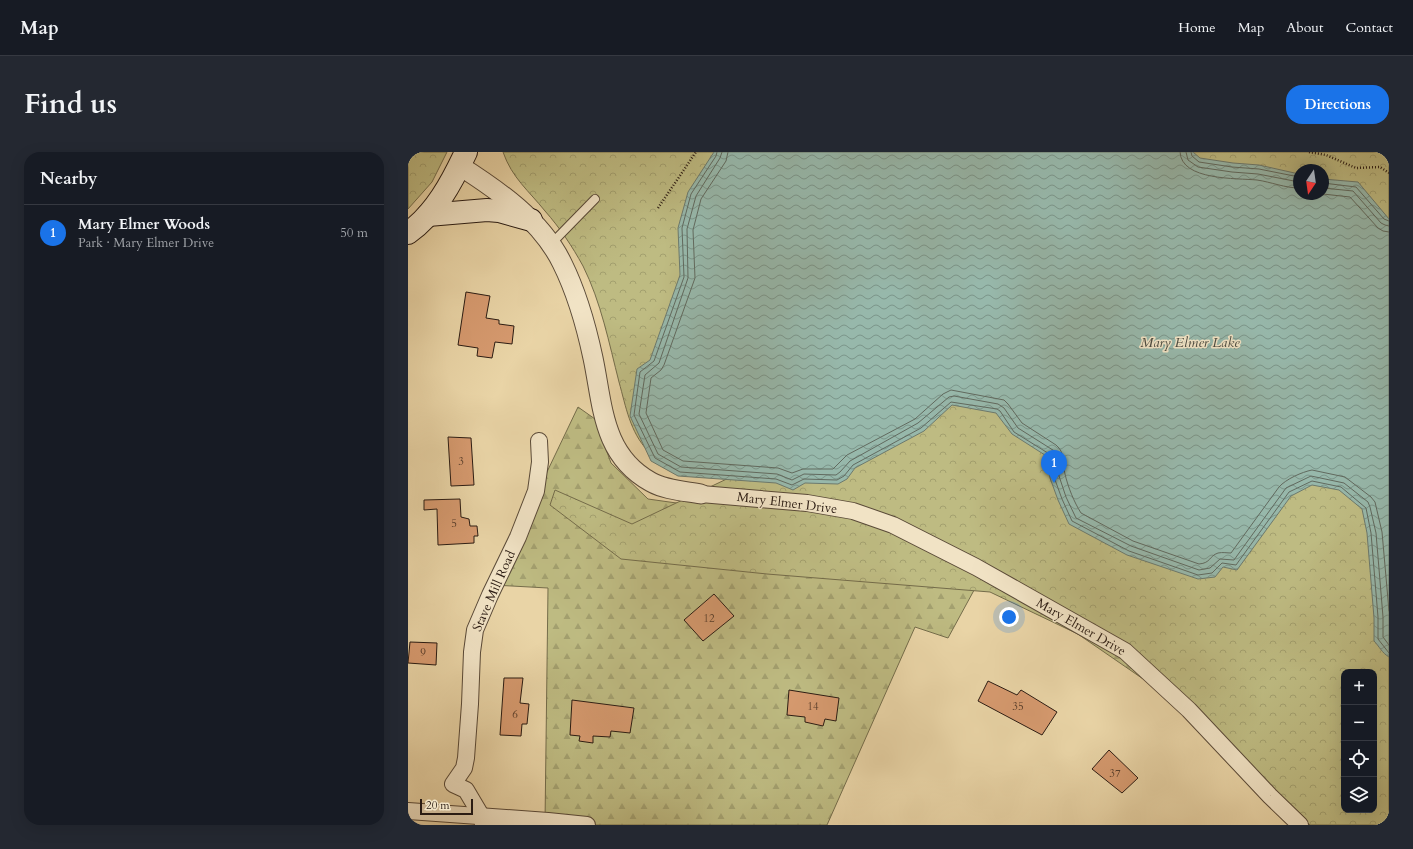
<!DOCTYPE html>
<html lang="en">
<head>
<meta charset="utf-8">
<style>
	body { margin:0; font-family:Cardo,serif; background:#242831; color:#f1f3f6 }
	.controls { position:absolute; right:12px; bottom:12px; display:grid; overflow:hidden; border-radius:8px; box-shadow:0 4px 16px #0002 }
	.controls button { width:36px; height:36px; display:grid; place-items:center; padding:0; border:0; border-bottom:1px solid #363941; background:#171b24; color:#f1f3f6; font:20px sans-serif }
	.compass { position:absolute; left:885px; top:12px; width:36px; height:36px; border-radius:50%; background:#171b24; box-shadow:0 4px 16px #0002; rotate:193deg }
	.scale { position:absolute; left:12px; bottom:10px; width:53px; box-sizing:border-box; padding-left:4px; border:2px solid #2b1c13; border-top:0; font-size:11px; line-height:14px; white-space:nowrap; color:#2b1c13; -webkit-text-stroke:3px #f1e3c5; paint-order:stroke }
	.you { position:absolute; left:601px; top:465px; width:14px; height:14px; margin:-10px; border:3px solid #fff; border-radius:50%; background:#1a73e8; box-shadow:0 0 0 6px #1a73e833 }
	.badge { display:grid; place-items:center; width:26px; height:26px; border-radius:50%; background:#1a73e8; color:#fff; font-size:13px; font-weight:700 }
	.pin { position:absolute; translate:-50% -33px; filter:drop-shadow(0 1px 2px #0008) }
	.pin::after { content:''; position:absolute; top:21px; width:14px; height:12px; background:inherit; clip-path:polygon(0 0,100% 0,50% 100%) }
	.list { margin:0; padding:0; list-style:none }
	h2 { display:flex; justify-content:space-between; align-items:center; height:52px; margin:0; padding:0 16px; font-size:17px }
	h2 small { font-size:13px; font-weight:400; color:#9ea1a6 }
	.list li { display:grid; grid-template-columns:26px 1fr auto; gap:12px; align-items:center; box-sizing:border-box; height:56px; padding:0 16px; border-top:1px solid #363941 }
	.list b { display:block; font-size:15px; white-space:nowrap }
	.list p { margin:0; font-size:13px; white-space:nowrap; color:#9ea1a6 }
	.list em { font-size:13px; font-style:normal; color:#9ea1a6 }
	.icon { flex:none; width:22px; height:22px; fill:none; stroke:currentColor; stroke-width:2; stroke-linecap:round; stroke-linejoin:round }
	.map { position:relative; flex:none; width:981px; height:673px; overflow:hidden; border-radius:16px }
	header { display:flex; align-items:center; gap:24px; box-sizing:border-box; height:56px; padding:0 20px; background:#171b24; border-bottom:1px solid #363941 }
	header strong { font-size:19px }
	nav { display:flex; gap:22px; margin-inline-start:auto; font-size:14px }
	.intro { display:flex; align-items:center; justify-content:space-between; box-sizing:border-box; height:96px; padding:0 24px }
	h1 { margin:0; font-size:28px }
	.button { padding:10px 18px; border-radius:16px; background:#1a73e8; color:#fff; font-size:14px; font-weight:700 }
	main { display:flex; gap:24px; padding:0 24px }
	aside { flex:1; background:#171b24; border-radius:16px; box-shadow:0 4px 16px #0002 }
	.map>svg:first-child { display:block }
	.forest { fill:url(#forest-firs); stroke:#746c4a }
	.park { fill:url(#park-crowns); stroke:#746c4a; fill-rule:evenodd }
	.water { fill:url(#water-waves); stroke:#6c7a6e }
	.lines { fill:none; stroke-linecap:round; stroke-linejoin:round }
	.shore { stroke:#616a5f; stroke-width:1 }
	.building { fill:#d69a6f; stroke:#2b1c13 }
	.service-casing { stroke:#5a4a38; stroke-width:10 }
	.minor-casing { stroke:#5a4a38; stroke-width:18 }
	.tertiary-casing { stroke:#5a4a38; stroke-width:21 }
	.secondary-casing { stroke:#2b1c13; stroke-width:24 }
	.path { stroke:#2b1c13; stroke-width:2.5; stroke-dasharray:1 2; stroke-linecap:butt }
	.service { stroke:#f1e3c5; stroke-width:8 }
	.minor { stroke:#f1e3c5; stroke-width:16 }
	.tertiary { stroke:#f1e3c5; stroke-width:19 }
	.secondary { stroke:#f1e3c5; stroke-width:22 }
	.labels { text-anchor:middle; dominant-baseline:central; stroke-width:3; stroke-linejoin:round; paint-order:stroke }
	.number-label { font-size:11px; fill:#563c2a }
	.street-label { font-size:13px; fill:#2b1c13; stroke:#f1e3c5 }
	.water-label { font-size:14px; font-style:italic; fill:#4b4b41; stroke:#f1e3c5 }
</style>
</head>
<body>
<header>
<strong>Map</strong>
<nav><a>Home</a><a>Map</a><a>About</a><a>Contact</a></nav>
</header>
<div class="intro"><h1>Find us</h1><a class="button">Directions</a></div>
<main>
<aside>
<h2>Nearby<small></small></h2>
<ul class="list">
<li><span class="badge">1</span><div><b>Mary Elmer Woods</b><p>Park · Mary Elmer Drive</p></div><em>50 m</em></li>
</ul>
</aside>
<div class="map">
<svg width="981" height="673" viewBox="0 0 981 673">
	<defs>
		<pattern id="forest-firs" width="22" height="20" patternUnits="userSpaceOnUse"><rect width="22" height="20" fill="#bebb82"/><path d="M5 1l3.5 6h-7zM16 11l3.5 6h-7z" fill="#a3a06f"/></pattern>
		<pattern id="park-crowns" width="20" height="18" patternUnits="userSpaceOnUse"><rect width="20" height="18" fill="#bebb82"/><path d="M2 6a3 3 0 1 1 6 0M12 15a3 3 0 1 1 6 0" fill="none" stroke="#a3a06f"/></pattern>
		<pattern id="water-waves" width="16" height="10" patternUnits="userSpaceOnUse"><rect width="16" height="10" fill="#97b8ab"/><path d="M0 5q4-4 8 0t8 0" fill="none" stroke="#7b958a"/></pattern>
	</defs>
	<rect width="100%" height="100%" fill="#e9d4a6"/>
	<filter id="stains"><feTurbulence type="fractalNoise" baseFrequency=".005" numOctaves="4"/><feColorMatrix values="0 0 0 0 .2 0 0 0 0 .09 0 0 0 0 .02 0 0 0 .5 -.17"/></filter>
	<radialGradient id="worn" r=".72"><stop offset=".6" stop-color="#630" stop-opacity="0"/><stop offset="1" stop-color="#630" stop-opacity=".3"/></radialGradient>
	<path class="forest" d="M170,255L187,267L203,311L240,347L418,372L936,520V658H966L981,673H892L799,571L577,418L540,486L507,475L419,673H154L137,671L140,436L85,433Z"/>
	<g class="park">
		<path d="M0,0H39L24,30L0,57Z"/>
		<path d="M95,0H981V673H902L720,506L582,440L359,422L213,407L142,353L147,338L224,372L325,324L240,299C222,280 218,255 211,230C201,191 193,150 175,114C164,94 152,76 137,59C121,39 104,26 95,0ZM891,18H915V42H891ZM936,520H966V658H936Z"/>
	</g>
	<path class="water" d="M306,0H785L792,6L825,11L851,13L891,22V42H915V27L950,30L981,67V505C974,501 971,494 966,489V466L959,381L954,357L931,338L904,333L883,344L829,418L815,415L807,425L790,427L719,403L661,372L650,348L642,326L640,305L604,282L588,261L544,253L516,279L447,316L439,327L430,332L397,331L385,338L368,331L270,324L243,309L222,264L229,217L242,208L272,123L270,76L280,40Z"/>
	<g class="lines">
		<g class="shore">
			<path d="M309,0L308,4L283,42L274,76L276,125L246,209L232,220L226,263L247,306L272,320L368,327L384,333L396,327L429,328L436,324L445,313L513,276L543,250L589,257L592,259L606,280L643,303L646,325L654,347L664,369L721,399L790,423L804,421L814,411L828,413L881,340L904,329L933,335L958,356L963,381L970,465V487L981,501"/>
			<path d="M314,0L312,6L288,44L279,77L280,126L251,211L237,223L231,262L250,302L273,315L369,322L384,328L396,322L428,323L432,320L442,309L510,271L541,245L546,244L590,252L596,256L610,276L648,300L649,305L651,324L658,345L668,366L723,394L791,418L802,416L812,407L826,408L878,336L903,324L936,331L960,350L962,355L968,381L975,465V485L981,493"/>
			<path d="M320,0L318,9L293,47L285,78L287,126L256,213L253,218L243,226L238,261L255,298L275,309L370,316L384,321L395,317H425L439,303L507,267L535,242L543,238L596,248L600,252L614,271L648,293C658,301 654,312 657,322C660,335 666,350 673,361L725,389L791,412C803,411 801,404 810,401C815,400 819,401 823,401L871,335C878,327 894,320 904,318L937,325L963,345L967,350L974,380L981,459"/>
			<path d="M772,0C773,29 829,26 849,28C863,30 877,36 891,36"/>
			<path d="M778,0L780,8L790,15L824,20L850,22L891,30"/>
			<path d="M783,0L784,4L791,10L824,15L851,17L891,25"/>
			<path d="M915,31L948,35L976,67L981,69"/>
			<path d="M915,36L945,39L973,71L977,73L981,74"/>
			<path d="M915,42L942,45L970,76L975,79L981,80"/>
		</g>
	</g>
	<g class="building">
		<path d="M58,140L82,144L78,166L91,168V172L106,174L104,192L87,190L84,206L69,204L70,196L50,193Z"/>
		<path d="M40,285L63,286L66,333L43,334Z"/>
		<path d="M52,347L53,365L61,367L62,374H69L70,384H66V391L30,393L29,357L16,358V348Z"/>
		<path d="M306,442L326,464L295,489L276,468Z"/>
		<path d="M2,490L29,491L28,513L0,511Z"/>
		<path d="M96,526H115L112,551L121,552L119,572H114L113,584L92,583Z"/>
		<path d="M580,529L609,543L613,538L649,560L634,583L570,549Z"/>
		<path d="M381,538L431,546L428,569L417,567L415,574L397,570V565L379,563Z"/>
		<path d="M164,548L226,556L222,581L203,579L202,585L185,584V591L171,589L172,584L162,583Z"/>
		<path d="M701,598L730,626L714,641L684,617Z"/>
	</g>
	<g class="lines">
		<defs>
			<path id="service" d="M143,92L187,47"/>
			<g id="minor">
				<path d="M293,342L399,351L445,359L485,373L568,415L717,499L781,558L862,644L892,673"/>
				<path d="M0,659L140,669L179,673"/>
				<path d="M75,673L74,665L58,638L45,632L56,616L58,606L62,552L64,500L67,478L82,443L110,385L128,339L132,310L131,289"/>
			</g>
			<path id="tertiary" d="M52,14C91,39 133,68 154,111C169,141 178,173 185,206C195,253 194,303 243,330C257,338 276,339 293,342"/>
			<g id="secondary">
				<path d="M20,63L79,58L91,59L123,68"/>
				<path d="M0,81C27,62 44,30 58,0"/>
			</g>
		</defs>
		<use href="#service" class="service-casing"/>
		<use href="#minor" class="minor-casing"/>
		<use href="#tertiary" class="tertiary-casing"/>
		<use href="#secondary" class="secondary-casing"/>
		<g class="path">
			<path d="M901,0L918,3L948,16L972,15L981,21"/>
			<path d="M250,56L288,0"/>
		</g>
		<use href="#service" class="service"/>
		<use href="#minor" class="minor"/>
		<use href="#tertiary" class="tertiary"/>
		<use href="#secondary" class="secondary"/>
	</g>
	<g class="labels">
		<g class="number-label">
			<text x="53" y="309">3</text>
			<text x="46" y="371">5</text>
			<text x="301" y="466">12</text>
			<text x="15" y="500">9</text>
			<text x="405" y="554">14</text>
			<text x="610" y="554">35</text>
			<text x="107" y="562">6</text>
			<text x="707" y="621">37</text>
		</g>
		<g class="street-label">
			<text transform="translate(379 351) rotate(7)">Mary Elmer Drive</text>
			<text transform="translate(86 439) rotate(-66)">Stave Mill Road</text>
			<text transform="translate(673 475) rotate(30)">Mary Elmer Drive</text>
		</g>
		<g class="water-label">
			<text x="782" y="190">Mary Elmer Lake</text>
		</g>
	</g>
	<rect width="100%" height="100%" filter="url(#stains)"/>
	<rect width="100%" height="100%" fill="url(#worn)"/>
</svg>
<div class="controls">
<button>+</button>
<button>−</button>
<button><svg class="icon" aria-label="locate" viewBox="0 0 24 24"><circle cx="12" cy="12" r="6"/><path d="M12 2v4M12 18v4M2 12h4M18 12h4"/></svg></button>
<button><svg class="icon" aria-label="layers" viewBox="0 0 24 24"><path d="M12 4l9 5-9 5-9-5zM3 14l9 5 9-5"/></svg></button>
</div>
<svg class="compass" viewBox="-18 -18 36 36"><path d="M0-13l5 13h-10z" fill="#e53935"/><path d="M0 13l5-13h-10z" fill="#9ea1a6"/></svg>
<div class="scale">20 m</div>
<div class="you"></div>
<div class="pin badge" style="left:646px;top:331px">1</div>
</div>
</main>
</body>
</html>
